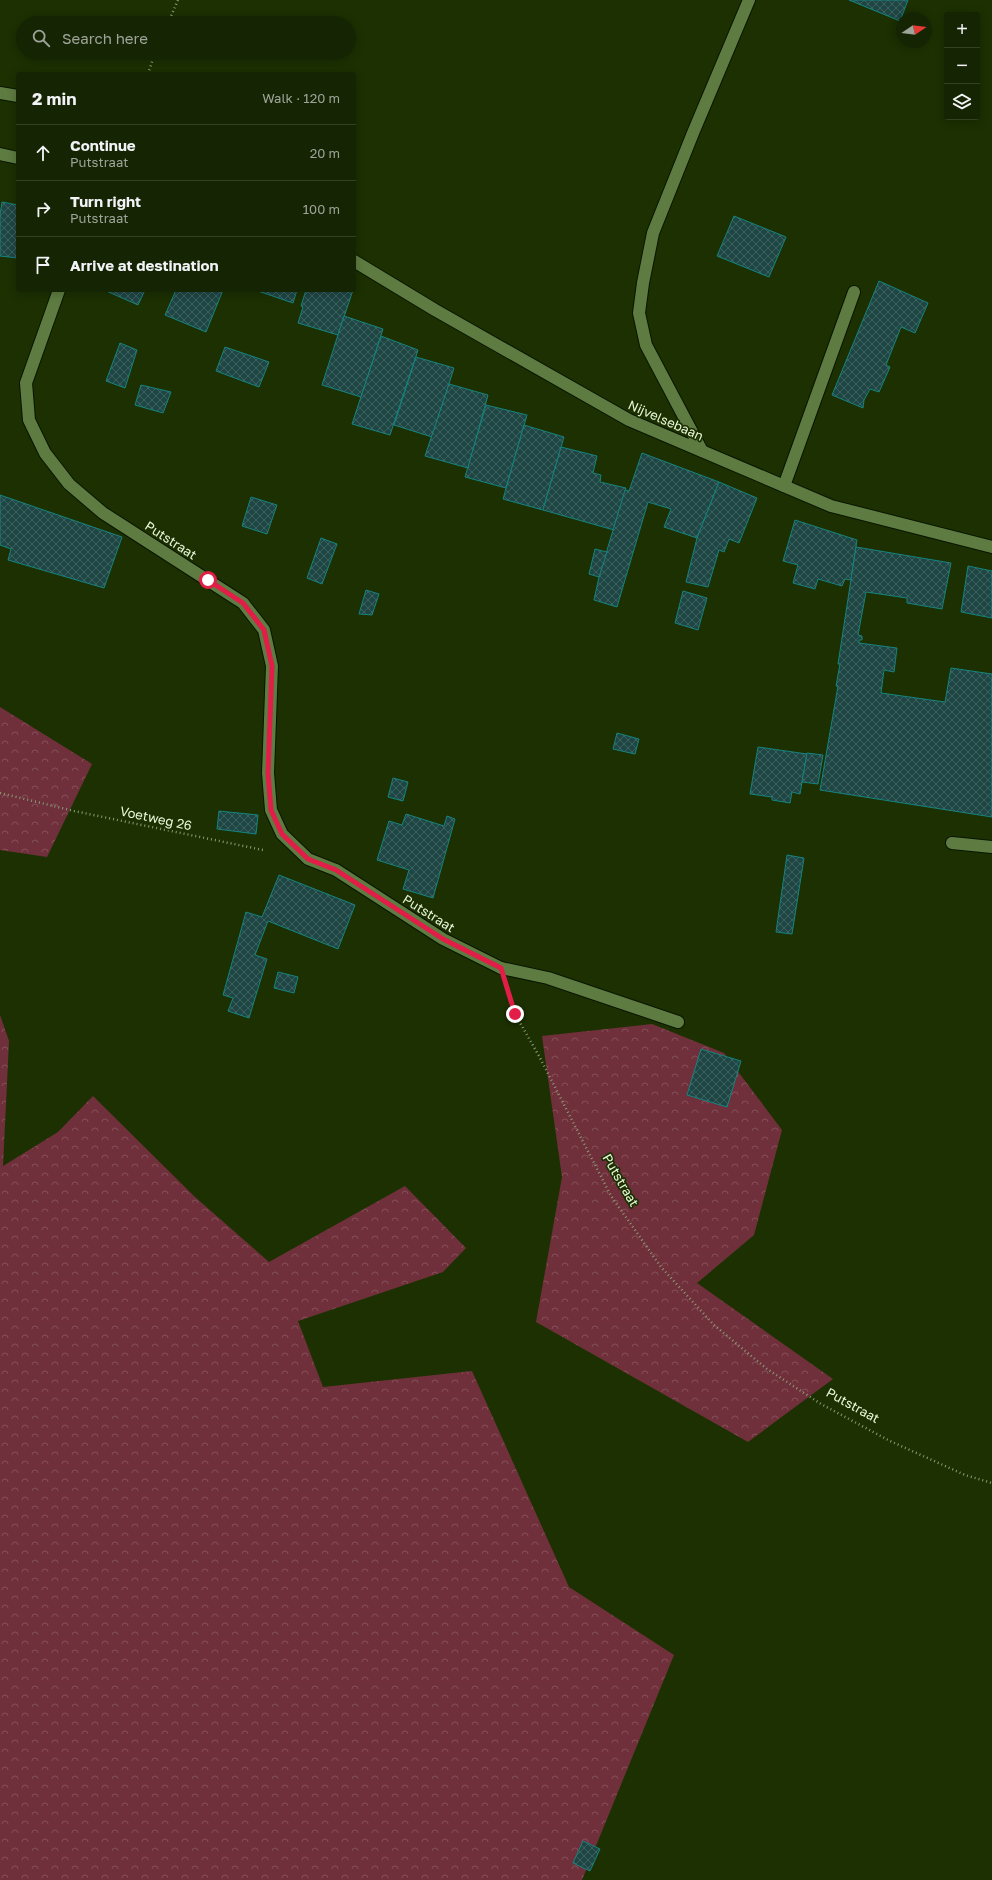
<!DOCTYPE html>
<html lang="en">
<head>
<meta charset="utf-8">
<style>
	body { margin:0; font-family:"Golos Text",sans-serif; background:#223011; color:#f1f3f6 }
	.controls { position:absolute; right:12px; top:12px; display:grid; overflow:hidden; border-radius:4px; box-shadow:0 2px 10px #0003 }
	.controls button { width:36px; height:36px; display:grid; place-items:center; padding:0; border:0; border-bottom:1px solid #344124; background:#152402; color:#f1f3f6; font:20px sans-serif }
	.compass { position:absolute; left:896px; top:12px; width:36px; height:36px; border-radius:50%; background:#152402; box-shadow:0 2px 10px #0003; rotate:77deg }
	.stop { position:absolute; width:12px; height:12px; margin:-9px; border:3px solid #e11d48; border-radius:50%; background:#fff }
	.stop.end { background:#e11d48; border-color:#fff; box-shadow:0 1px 4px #0008 }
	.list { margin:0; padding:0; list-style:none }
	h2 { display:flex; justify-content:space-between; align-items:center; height:52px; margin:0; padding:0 16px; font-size:17px }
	h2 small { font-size:13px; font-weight:400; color:#9da499 }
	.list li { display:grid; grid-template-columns:26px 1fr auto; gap:12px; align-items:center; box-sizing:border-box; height:56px; padding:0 16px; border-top:1px solid #344124 }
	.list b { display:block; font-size:15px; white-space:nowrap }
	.list p { margin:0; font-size:13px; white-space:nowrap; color:#9da499 }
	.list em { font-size:13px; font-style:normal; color:#9da499 }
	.icon { flex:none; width:22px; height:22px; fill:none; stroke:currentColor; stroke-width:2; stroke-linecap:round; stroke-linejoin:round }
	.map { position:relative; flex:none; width:992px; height:1880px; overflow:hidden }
	.search { position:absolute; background:#152402; box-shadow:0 2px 10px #0003; left:16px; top:16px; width:340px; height:44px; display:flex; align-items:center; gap:10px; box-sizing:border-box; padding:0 14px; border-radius:22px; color:#9da499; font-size:15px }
	.panel { position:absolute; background:#152402; box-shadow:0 2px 10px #0003; left:16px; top:72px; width:340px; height:220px; border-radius:4px }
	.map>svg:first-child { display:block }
	.forest { fill:url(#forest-crowns) }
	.building { fill:url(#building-cross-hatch); stroke:#148480 }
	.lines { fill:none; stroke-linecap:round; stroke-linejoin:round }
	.lane-casing { stroke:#091600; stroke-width:14 }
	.street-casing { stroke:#091600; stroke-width:14 }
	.secondary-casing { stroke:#091600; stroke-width:14 }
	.path { stroke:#899c75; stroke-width:2.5; stroke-dasharray:1 3; stroke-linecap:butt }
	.lane { stroke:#5e7c41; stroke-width:12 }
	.street { stroke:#5e7c41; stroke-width:12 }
	.secondary { stroke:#5e7c41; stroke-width:12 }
	.route { stroke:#e11d48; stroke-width:5 }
	.labels { text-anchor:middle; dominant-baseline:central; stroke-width:3.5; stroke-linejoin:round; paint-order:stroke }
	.street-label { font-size:13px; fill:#e6f8d8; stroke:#1c3002 }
</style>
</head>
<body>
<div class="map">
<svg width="992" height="1880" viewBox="0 0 992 1880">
	<defs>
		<pattern id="forest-crowns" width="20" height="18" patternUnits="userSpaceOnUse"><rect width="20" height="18" fill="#6f303b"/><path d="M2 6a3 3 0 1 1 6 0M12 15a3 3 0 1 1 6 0" fill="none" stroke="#844f57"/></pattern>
		<pattern id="building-cross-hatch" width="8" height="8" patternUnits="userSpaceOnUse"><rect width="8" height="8" fill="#1e4644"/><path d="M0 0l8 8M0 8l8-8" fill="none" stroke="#3f615e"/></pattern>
	</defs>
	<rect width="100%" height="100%" fill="#1c3002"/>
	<g class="forest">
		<path d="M0,707L92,764L47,857L0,850Z"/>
		<path d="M0,1015L9,1041L3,1166L58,1132L93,1096L195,1197L269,1262L405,1186L466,1248L443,1272L298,1321L323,1387L472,1371L569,1587L674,1655L582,1880H0Z"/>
		<path d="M652,1024L724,1053L782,1130L754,1235L697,1283L833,1379L748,1442L536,1322L562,1177L542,1036Z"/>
	</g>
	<g class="building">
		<path d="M849,0H908L900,21Z"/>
		<path d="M2,202L18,205V258L0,256V215Z"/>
		<path d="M734,216L786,237L769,277L717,256Z"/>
		<path d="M879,281L928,303L915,333L901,327L886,365L890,367L879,392L870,389L864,400L863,408L832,395Z"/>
		<path d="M104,290H145L138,305Z"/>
		<path d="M176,290H223L206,332L165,315Z"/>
		<path d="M255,290H297L293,303Z"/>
		<path d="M306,290H353L338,335L298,323L303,307L301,306Z"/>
		<path d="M344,316L383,329L361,397L322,385Z"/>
		<path d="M381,336L418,350L390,435L352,424Z"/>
		<path d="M120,343L137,350L125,388L106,381Z"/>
		<path d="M225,347L269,362L259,387L216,371Z"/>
		<path d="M416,357L454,368L432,437L394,425Z"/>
		<path d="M449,384L488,395L468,468L425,456Z"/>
		<path d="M141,385L171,392L163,413L135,405Z"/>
		<path d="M486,405L527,415L506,488L465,477Z"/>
		<path d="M524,425L564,437L543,510L503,499Z"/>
		<path d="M561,447L597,456L593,473L601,475L600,482L626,488L614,530L543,510Z"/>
		<path d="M642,453L719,482L697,538L664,527L671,509L648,502L617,607L594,600L599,577L625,490L629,491Z"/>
		<path d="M719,482L757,498L739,543L729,539L724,552L719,550L708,587L686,582L697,538Z"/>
		<path d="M0,495L122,537L104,588L8,560L11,549L0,545Z"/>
		<path d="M251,497L277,505L267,534L242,526Z"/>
		<path d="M795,520L857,540L851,580L845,579L842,586L818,579L815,589L793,583L798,565L783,561Z"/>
		<path d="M321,538L337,544L322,584L307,578Z"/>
		<path d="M856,547L951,563L942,609L907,603V598L866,592L858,635L862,636V640H859V643L897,648L894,672L884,670L881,693L945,702L951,668L992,674V817L820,790L838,686H836L840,664H838Z"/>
		<path d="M595,549L607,552L599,577L589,574Z"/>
		<path d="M968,566L992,571V618L961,612Z"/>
		<path d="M366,590L379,594L372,615L359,614Z"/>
		<path d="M683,591L707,598L698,630L675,623Z"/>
		<path d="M617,733L639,739L635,754L613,749Z"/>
		<path d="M758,747L807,754L800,794L792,792L790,803L772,800V797L750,794Z"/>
		<path d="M807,753L823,755L818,784L802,782Z"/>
		<path d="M393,778L408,782L403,801L388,797Z"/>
		<path d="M219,811L258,815L256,834L217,829Z"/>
		<path d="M406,814L444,826L447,816L455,819L433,898L403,889L409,870L377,860L389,821L402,825Z"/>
		<path d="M787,855L804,858L792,934L776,932Z"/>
		<path d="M279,875L355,905L338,949L268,921L255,955L267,959L249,1018L228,1011L233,998L223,995L246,912L262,917Z"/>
		<path d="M278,972L298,977L294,993L274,988Z"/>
		<path d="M701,1049L741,1061L727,1107L687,1095Z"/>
		<path d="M583,1841L600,1849L590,1871L573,1863Z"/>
	</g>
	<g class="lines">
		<defs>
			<g id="lane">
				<path d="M0,154L18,158"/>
				<path d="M702,451L646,345L639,313L643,283L653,233L693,133L749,0"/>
				<path d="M784,486L854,292"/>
				<path d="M952,843L992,847"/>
				<path d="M501,968L548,978L678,1022"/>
			</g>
			<path id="street" d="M59,290L26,383L29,420L45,453L69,484L103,513L243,603L264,630L272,666L268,773L271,810L282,834L308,859L336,870L443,939L501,968"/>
			<g id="secondary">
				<path d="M0,93L18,96"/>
				<path d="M354,261L435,310L629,420L831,506L992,547"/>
			</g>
		</defs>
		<use href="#lane" class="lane-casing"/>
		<use href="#street" class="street-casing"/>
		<use href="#secondary" class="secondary-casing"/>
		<g class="path">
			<path d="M168,23L178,0"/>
			<path d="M148,74L155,53"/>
			<path d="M0,793L74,811L263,850"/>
			<path d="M509,994L515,1014L539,1056L611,1196L661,1267L714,1325L767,1369L821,1404L890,1441L965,1475L992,1483"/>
		</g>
		<use href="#lane" class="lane"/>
		<use href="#street" class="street"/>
		<use href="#secondary" class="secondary"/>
	</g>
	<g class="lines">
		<path class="route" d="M208,580L243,603L264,630L272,666L268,773L271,810L282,834L308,859L336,870L443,939L501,968L515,1014"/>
	</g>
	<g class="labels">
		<g class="street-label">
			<text transform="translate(666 420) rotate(24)">Nijvelsebaan</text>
			<text transform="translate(171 540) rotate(33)">Putstraat</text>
			<text transform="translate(156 818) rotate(12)">Voetweg 26</text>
			<text transform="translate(429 913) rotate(32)">Putstraat</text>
			<text transform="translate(621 1180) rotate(60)">Putstraat</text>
			<text transform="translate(853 1405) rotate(29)">Putstraat</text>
		</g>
	</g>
</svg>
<div class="controls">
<button>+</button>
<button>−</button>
<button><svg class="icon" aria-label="layers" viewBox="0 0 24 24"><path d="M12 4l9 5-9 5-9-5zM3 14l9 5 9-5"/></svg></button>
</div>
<svg class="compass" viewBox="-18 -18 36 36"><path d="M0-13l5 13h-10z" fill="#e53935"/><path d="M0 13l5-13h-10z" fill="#9da499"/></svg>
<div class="stop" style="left:208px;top:580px"></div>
<div class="stop end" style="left:515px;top:1014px"></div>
<div class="search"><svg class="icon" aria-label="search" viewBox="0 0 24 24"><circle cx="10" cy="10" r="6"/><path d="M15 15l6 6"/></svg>Search here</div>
<section class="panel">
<h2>2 min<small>Walk · 120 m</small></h2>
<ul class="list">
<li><svg class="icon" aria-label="ahead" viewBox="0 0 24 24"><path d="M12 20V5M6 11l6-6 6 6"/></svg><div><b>Continue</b><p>Putstraat</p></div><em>20 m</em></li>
<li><svg class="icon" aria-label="right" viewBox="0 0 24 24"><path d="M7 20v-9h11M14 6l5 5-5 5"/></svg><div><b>Turn right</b><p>Putstraat</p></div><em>100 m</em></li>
<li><svg class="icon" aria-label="arrive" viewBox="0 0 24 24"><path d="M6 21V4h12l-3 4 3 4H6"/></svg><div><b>Arrive at destination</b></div></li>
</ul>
</section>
</div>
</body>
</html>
